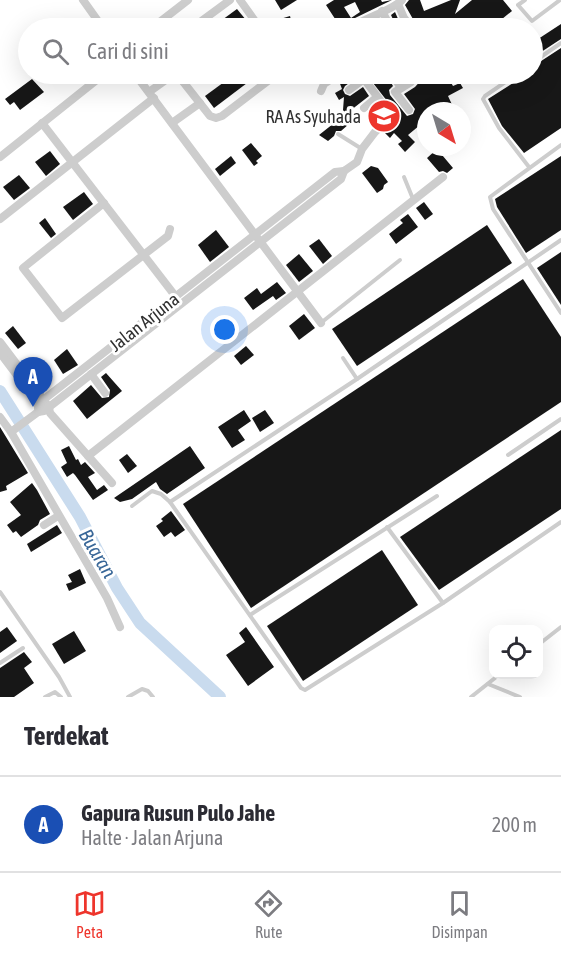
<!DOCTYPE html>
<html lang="id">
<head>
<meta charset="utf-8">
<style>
	body { margin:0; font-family:"Asap Condensed",sans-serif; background:#f2f2f3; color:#2b2b33 }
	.controls { position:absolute; right:18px; bottom:18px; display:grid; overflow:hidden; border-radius:12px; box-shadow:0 6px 24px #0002 }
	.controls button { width:54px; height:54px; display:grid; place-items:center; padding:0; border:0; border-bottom:2px solid #e1e1e2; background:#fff; color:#2b2b33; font:30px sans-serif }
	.compass { position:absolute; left:417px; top:102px; width:54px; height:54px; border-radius:50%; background:#fff; box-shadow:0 6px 24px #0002; rotate:142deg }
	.you { position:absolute; left:225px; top:330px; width:21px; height:21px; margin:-15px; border:4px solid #fff; border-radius:50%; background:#1a73e8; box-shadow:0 0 0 9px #1a73e833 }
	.badge { display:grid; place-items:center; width:39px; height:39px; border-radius:50%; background:#ee352c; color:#fff; font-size:20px; font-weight:700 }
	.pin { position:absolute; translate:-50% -50px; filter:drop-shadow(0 2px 3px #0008) }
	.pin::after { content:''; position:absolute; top:32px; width:21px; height:18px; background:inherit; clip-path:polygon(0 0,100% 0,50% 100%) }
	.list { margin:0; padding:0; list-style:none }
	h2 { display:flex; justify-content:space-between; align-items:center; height:78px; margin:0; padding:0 24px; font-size:26px }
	h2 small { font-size:20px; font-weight:400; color:#7c7c81 }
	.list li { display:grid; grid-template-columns:39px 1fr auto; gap:18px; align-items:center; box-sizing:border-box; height:96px; padding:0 24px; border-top:2px solid #e1e1e2 }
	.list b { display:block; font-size:22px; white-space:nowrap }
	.list p { margin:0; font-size:20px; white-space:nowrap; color:#7c7c81 }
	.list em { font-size:20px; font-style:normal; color:#7c7c81 }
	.icon { flex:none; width:33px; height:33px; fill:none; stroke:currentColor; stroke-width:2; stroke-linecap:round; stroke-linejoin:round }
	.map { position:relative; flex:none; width:561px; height:697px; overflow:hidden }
	.search { position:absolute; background:#fff; box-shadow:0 6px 24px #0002; left:18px; right:18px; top:18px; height:66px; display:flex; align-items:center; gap:15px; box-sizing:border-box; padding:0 21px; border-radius:33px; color:#7c7c81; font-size:22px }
	.sheet { height:174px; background:#fff }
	nav { display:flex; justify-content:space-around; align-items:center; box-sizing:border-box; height:84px; border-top:2px solid #e1e1e2; background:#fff; font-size:16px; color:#7c7c81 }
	nav a { display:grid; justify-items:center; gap:3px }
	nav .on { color:#ee352c }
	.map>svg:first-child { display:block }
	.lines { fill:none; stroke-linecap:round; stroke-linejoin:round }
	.river { stroke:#c9dbee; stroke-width:12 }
	.building { fill:#171717; fill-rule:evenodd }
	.service { stroke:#cdcdcd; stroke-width:4 }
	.minor { stroke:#cdcdcd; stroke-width:8 }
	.labels { text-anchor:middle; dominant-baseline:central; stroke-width:6; stroke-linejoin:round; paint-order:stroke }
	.poi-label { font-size:18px; fill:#303030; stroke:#fff; text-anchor:end }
	.street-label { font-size:18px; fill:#303030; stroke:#fff }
	.water-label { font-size:20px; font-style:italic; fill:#396798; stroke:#fff }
</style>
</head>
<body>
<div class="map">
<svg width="561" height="697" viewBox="0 0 561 697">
	<rect width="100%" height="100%" fill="#fff"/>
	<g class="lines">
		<path class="river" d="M0,391L80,517L117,588L140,623L220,697"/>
	</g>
	<g class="building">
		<path d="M275,0H297L281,10Z"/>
		<path d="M334,0H381L382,2L392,0L353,19L345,25L344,28H341L326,5ZM355,2L360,12L351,18L344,7Z"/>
		<path d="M409,0H420L424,11L451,0H460L455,14L472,0H503L512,11L491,28H427L426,24L418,28L405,5Z"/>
		<path d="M237,9L246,20L236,28H211Z"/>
		<path d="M395,12L399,21L405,28H397L391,15Z"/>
		<path d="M290,16L293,28H279L277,20Z"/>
		<path d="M380,20L384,28H361L365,27Z"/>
		<path d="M561,24V39L532,58V43Z"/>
		<path d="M561,48V128L524,153L502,126L488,99L527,74H532V67Z"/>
		<path d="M235,74H259L214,108L205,96Z"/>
		<path d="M345,74H362L345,86L343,90L345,94L350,96L363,87L369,96L346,114L343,110L344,97L339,100L335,93L342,89L339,81Z"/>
		<path d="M366,74H386L393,86L389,90L390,95L407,116L413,114L415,109L404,94L415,87L424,77L425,74H446L453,86L460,83L463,88L448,96L455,111H426V134L420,125L408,135L415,142L405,152L398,144L402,141L394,133L390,138L384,132L396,120L398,115Z"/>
		<path d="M32,79L44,92L20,110L14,102L10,105L5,99Z"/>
		<path d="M376,105L384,115L376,123L368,113Z"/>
		<path d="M343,116L349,124L341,131H336L334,136L328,141L319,135Z"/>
		<path d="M251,143L262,156L256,161L258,163L254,166L242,150Z"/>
		<path d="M437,149L453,168L447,173L443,171L439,172L427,158Z"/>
		<path d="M50,151L60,164L46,176L35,162Z"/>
		<path d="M231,156L236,163L220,176L215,169Z"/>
		<path d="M561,156V230L526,253L497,207L495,199Z"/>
		<path d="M371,166L378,168L388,182L384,185L383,189L377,193L362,173Z"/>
		<path d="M19,175L30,188L14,200L3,187Z"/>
		<path d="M84,192L93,204L73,220L63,207Z"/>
		<path d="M424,202L433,214L425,220L416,208Z"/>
		<path d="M408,214L418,227L396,244L389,234L403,223L400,220Z"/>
		<path d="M45,218L56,234L51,238L39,223Z"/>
		<path d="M487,225L512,263L357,366L332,329Z"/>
		<path d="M216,230L229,247L210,262L198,245Z"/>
		<path d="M319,239L332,256L323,264L309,246Z"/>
		<path d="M561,252V305L537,268Z"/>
		<path d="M299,254L313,271L299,282L286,265Z"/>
		<path d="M523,279L561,337V402L251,608L183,504Z"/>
		<path d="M277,282L286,293L276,300L273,296L253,310L244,298L257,288L261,294Z"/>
		<path d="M304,314L315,328L299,340L289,326Z"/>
		<path d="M13,326L26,343L18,349L5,333Z"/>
		<path d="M246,346L254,355L241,365L234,356Z"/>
		<path d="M67,349L78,365L63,374L54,360Z"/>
		<path d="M106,373L122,391L87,419L73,401L91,385L102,398L109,397L110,390L101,377Z"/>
		<path d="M244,410L251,421L238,430L245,440L232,448L218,427Z"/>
		<path d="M265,410L274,423L260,432L252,418Z"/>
		<path d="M0,427L28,473L6,486L7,490L0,492Z"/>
		<path d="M561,430V509L439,590L400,537Z"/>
		<path d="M69,446L76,460L78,459L81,465L85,462L95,473L88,477L97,490L104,485L108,490L93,500L75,475L73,473L67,477L61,467L67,463L61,450Z"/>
		<path d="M190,446L205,468L167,494L160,489L156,482L132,499L120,502L114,498Z"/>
		<path d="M127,454L137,466L128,473L119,460Z"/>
		<path d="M32,483L37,490L50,514L40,520L38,525L21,537L16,531L13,533L7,525L21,515L10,502Z"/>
		<path d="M171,511L185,530L175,537L171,532L164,537L156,526L163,521L161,519Z"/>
		<path d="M57,525L62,533L31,552L27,544Z"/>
		<path d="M382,550L418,605L303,681L267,626Z"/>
		<path d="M80,569L86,583L69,591L66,584L72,582L68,575Z"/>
		<path d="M7,627L17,641L0,653V632Z"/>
		<path d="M246,627L274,667L248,686L226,655L245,642L239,633Z"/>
		<path d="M74,631L86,651L64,664L52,644Z"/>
		<path d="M24,652L32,662L24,668L34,683L14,697H0V668Z"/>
	</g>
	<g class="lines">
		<g class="service">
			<path d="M525,0L518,5L532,21L560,0"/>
			<path d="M532,63L561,43"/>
			<path d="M517,74L485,96L483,99L499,128L529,167"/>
			<path d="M338,134L362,149"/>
			<path d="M561,145L490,197L493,209L561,313"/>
			<path d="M404,177L413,199"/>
			<path d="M561,240L357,379L170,502L301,688L305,690L443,603L561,522"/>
			<path d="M322,322L400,260"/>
			<path d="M343,358L357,379"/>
			<path d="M508,455L561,419"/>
			<path d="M132,506L152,491L161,494L170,502"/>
			<path d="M387,527L443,603"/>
			<path d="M0,592L59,677L70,697"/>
			<path d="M250,615L437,496"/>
			<path d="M538,645L561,627"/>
			<path d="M0,663L23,648"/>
			<path d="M488,684L520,697"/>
			<path d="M45,697L55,692L61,697"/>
			<path d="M128,697L142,689L148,691L153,697"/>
			<path d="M471,697L500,674"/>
		</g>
		<g class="minor">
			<path d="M83,0L103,28"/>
			<path d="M240,0L255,21"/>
			<path d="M398,4L404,18L412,28"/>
			<path d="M382,11L391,28"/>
			<path d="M83,23L87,28"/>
			<path d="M152,28L188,0"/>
			<path d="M192,28L230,0"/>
			<path d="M350,28C363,19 393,10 402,0"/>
			<path d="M135,74L321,323"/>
			<path d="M177,74L210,116L216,118L222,116L277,74"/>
			<path d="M392,74L401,88"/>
			<path d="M321,91L324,84L339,74"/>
			<path d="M149,92L174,74"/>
			<path d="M364,108L377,97"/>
			<path d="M409,110L395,92L411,82L414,77L419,74"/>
			<path d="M42,123L176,297"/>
			<path d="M172,123L200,103"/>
			<path d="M0,157L104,74"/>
			<path d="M104,203L23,268L62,318L168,236L170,229"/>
			<path d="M0,219L154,98"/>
			<path d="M0,342L49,407L50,413L112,483"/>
			<path d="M0,353L41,407"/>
			<path d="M91,374L105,393"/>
			<path d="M38,412V404L335,172L344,171L357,162L362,149L375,132L392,116L364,79L349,90"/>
			<path d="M0,417L11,432L107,598L120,627"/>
			<path d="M11,432L38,412L44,411L341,179L344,171"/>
			<path d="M88,456L443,177"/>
			<path d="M44,525L58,516"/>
		</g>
	</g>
	<defs>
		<symbol id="school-disc" viewBox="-11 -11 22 22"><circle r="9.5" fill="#ee352c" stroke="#fff"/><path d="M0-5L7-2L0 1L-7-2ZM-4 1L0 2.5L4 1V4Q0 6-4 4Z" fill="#fff"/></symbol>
	</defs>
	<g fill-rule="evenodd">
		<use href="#school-disc" x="365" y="97" width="38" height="38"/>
	</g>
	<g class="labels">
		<g class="poi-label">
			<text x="361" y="116">RA As Syuhada</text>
		</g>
		<g class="street-label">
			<text transform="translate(144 322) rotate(-38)">Jalan Arjuna</text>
		</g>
		<g class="water-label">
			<text transform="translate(98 553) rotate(59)">Buaran</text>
		</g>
	</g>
</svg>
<div class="controls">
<button><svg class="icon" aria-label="locate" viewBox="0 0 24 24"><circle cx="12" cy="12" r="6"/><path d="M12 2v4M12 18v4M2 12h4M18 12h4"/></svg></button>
</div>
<svg class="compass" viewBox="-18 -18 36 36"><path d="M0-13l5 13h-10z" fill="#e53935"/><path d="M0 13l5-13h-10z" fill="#7c7c81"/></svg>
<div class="you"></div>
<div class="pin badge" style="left:33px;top:407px;background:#1a4fb4">A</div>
<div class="search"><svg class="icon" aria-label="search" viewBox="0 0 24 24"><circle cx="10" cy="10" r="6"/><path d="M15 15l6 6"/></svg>Cari di sini</div>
</div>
<section class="sheet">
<h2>Terdekat<small></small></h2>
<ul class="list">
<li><span class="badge" style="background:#1a4fb4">A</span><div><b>Gapura Rusun Pulo Jahe</b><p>Halte · Jalan Arjuna</p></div><em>200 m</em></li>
</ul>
</section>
<nav>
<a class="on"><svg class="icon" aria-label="map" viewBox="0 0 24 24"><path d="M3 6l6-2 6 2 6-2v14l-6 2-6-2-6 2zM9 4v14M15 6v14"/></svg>Peta</a>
<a><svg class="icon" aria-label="directions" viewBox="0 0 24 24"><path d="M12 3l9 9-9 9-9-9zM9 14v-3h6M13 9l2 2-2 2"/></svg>Rute</a>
<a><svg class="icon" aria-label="saved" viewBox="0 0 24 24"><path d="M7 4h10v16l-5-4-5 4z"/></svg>Disimpan</a>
</nav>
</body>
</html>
